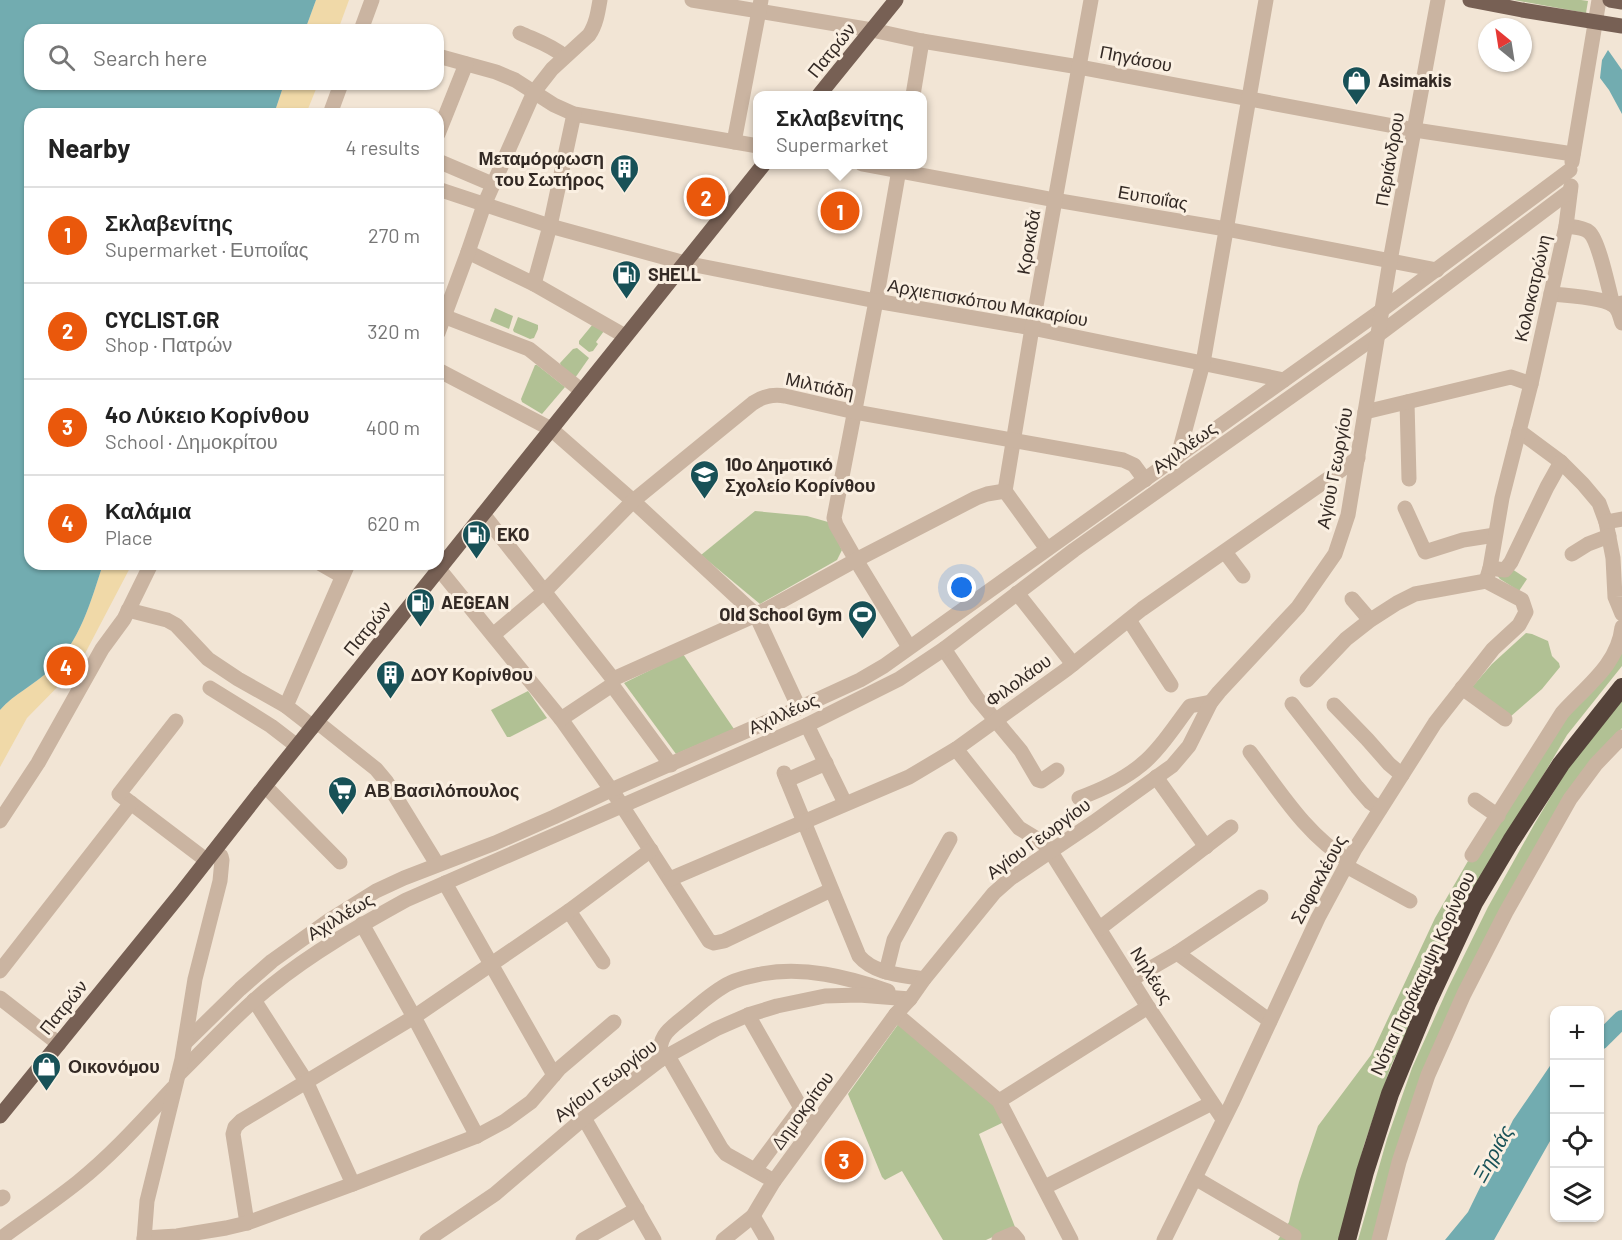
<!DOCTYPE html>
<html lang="en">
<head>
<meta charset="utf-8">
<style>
	body { margin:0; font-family:Barlow,sans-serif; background:#f2f2f2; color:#222 }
	.controls { position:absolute; right:18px; bottom:18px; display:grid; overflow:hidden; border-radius:12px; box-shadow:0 2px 4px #0004 }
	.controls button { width:54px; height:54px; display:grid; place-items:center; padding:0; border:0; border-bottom:2px solid #e0e0e0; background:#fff; color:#222; font:30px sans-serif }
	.compass { position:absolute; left:1478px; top:18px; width:54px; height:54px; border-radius:50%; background:#fff; box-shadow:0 2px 4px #0004; rotate:330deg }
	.you { position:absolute; left:962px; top:588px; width:21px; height:21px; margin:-15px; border:4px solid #fff; border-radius:50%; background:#1a73e8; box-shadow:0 0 0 9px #1a73e833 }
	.badge { display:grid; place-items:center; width:39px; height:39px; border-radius:50%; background:#ea580c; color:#fff; font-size:20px; font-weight:700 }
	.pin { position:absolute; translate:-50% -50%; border:3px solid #fff; box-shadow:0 2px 6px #0006 }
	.popup { position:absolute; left:753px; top:91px; width:174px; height:78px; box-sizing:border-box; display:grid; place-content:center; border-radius:12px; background:#fff; filter:drop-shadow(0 2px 4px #0005); font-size:20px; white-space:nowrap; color:#767676 }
	.popup b { font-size:22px; color:#222 }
	.popup::after { content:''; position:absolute; left:50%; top:100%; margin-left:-12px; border:12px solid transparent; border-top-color:#fff }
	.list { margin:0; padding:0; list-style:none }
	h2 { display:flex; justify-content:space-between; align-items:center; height:78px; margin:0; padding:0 24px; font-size:26px }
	h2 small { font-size:20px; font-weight:400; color:#767676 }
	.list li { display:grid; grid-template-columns:39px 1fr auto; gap:18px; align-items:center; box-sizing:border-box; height:96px; padding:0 24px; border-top:2px solid #e0e0e0 }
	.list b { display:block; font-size:22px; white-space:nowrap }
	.list p { margin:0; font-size:20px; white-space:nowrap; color:#767676 }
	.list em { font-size:20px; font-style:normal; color:#767676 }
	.icon { flex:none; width:33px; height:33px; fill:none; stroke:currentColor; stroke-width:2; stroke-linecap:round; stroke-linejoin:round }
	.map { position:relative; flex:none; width:1622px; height:1240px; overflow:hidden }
	.search { position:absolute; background:#fff; box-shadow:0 2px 4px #0004; left:24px; top:24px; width:420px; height:66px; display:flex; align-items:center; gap:15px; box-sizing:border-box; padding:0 21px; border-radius:18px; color:#767676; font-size:22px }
	.panel { position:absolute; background:#fff; box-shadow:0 2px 4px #0004; left:24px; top:108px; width:420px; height:462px; border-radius:18px }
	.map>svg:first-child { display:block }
	.green { fill:#b1c194 }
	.sand { fill:#f0d9a8 }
	.water { fill:#72acb0 }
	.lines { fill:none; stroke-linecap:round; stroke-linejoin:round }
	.river { stroke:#72acb0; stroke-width:18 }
	.minor { stroke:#cab4a1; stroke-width:15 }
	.major { stroke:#776054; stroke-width:15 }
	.highway { stroke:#55433a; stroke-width:18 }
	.labels { text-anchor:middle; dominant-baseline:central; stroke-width:6; stroke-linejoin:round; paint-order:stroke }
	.street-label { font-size:18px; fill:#332924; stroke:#faefe1 }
	.poi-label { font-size:18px; font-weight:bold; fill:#332924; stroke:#faefe1; text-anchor:start }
	.water-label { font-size:20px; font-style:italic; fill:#185157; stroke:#faefe1 }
</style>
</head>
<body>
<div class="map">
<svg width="1622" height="1240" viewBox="0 0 1622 1240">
	<rect width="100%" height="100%" fill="#f2e5d5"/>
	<g class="green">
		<path d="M1514,0H1581L1588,1L1586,13Z"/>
		<path d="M495,308L513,316L509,329L490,321Z"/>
		<path d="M518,317L538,325V329L534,338L530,339L514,332L513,330Z"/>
		<path d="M593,324L604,331L596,342L598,344L593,351L589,352L579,344V341Z"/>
		<path d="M577,348L589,358L575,378L561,366L560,363L573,349Z"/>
		<path d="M535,365H537L565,387L542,414L522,402L521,399Z"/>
		<path d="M755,511L807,516L828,522L842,550L837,560L760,604L701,555Z"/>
		<path d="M1512,569L1527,579L1519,591L1500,579L1496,574Z"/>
		<path d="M1526,633L1532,634L1548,641L1552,656L1559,663L1560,667L1542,689L1510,717L1472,687L1492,664Z"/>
		<path d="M1622,647V666L1567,735L1467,904L1391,1066L1364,1145L1339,1240H1278L1289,1222L1299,1182L1318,1126L1371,1055L1435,918L1468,861L1473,862L1560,723Z"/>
		<path d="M683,654L734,729L676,754L624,683Z"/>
		<path d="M528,691L547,718L510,737H507L491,710Z"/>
		<path d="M1622,693V728L1609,743L1455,998L1373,1240H1358L1387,1139L1412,1068L1448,988L1488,907L1535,823L1574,758Z"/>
		<path d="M899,1023L996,1103L1004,1122L979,1134L1015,1227L986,1240H943L902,1171L885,1180L882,1177L848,1094Z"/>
	</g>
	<g class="sand">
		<path d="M316,0H349L338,30H305Z"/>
		<path d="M284,84H318L306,114H274Z"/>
		<path d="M103,564H132L79,665L27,718L0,767V710C14,694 34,685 50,670C80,642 91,601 103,564Z"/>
	</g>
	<g class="water">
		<path d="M0,0H316L305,30H30V84H284L274,114H30V564H103C91,601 80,642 50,670C34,685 14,694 0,710Z"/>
		<path d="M1608,50L1622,70V114L1609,90L1600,78L1602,60Z"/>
		<path d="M1554,1060V1134L1494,1240H1445L1468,1212L1513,1120Z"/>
	</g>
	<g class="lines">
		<path class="river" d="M1600,1041L1622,1019"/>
		<g class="minor">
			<path d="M692,0L872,30L922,41L1079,67L1415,130L1573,154"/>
			<path d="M361,30L372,0"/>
			<path d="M520,33C535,40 551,45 564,56"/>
			<path d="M438,56L496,72L515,80L554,105L574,114L758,146"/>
			<path d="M913,95L922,41"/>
			<path d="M330,114L341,84"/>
			<path d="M438,134L466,64"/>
			<path d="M734,142L761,0"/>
			<path d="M438,161L492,184"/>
			<path d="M1572,162L1599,0"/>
			<path d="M862,164L1055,200L1226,229L1437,270"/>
			<path d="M900,164L876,301L834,518L836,525L856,560L909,647"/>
			<path d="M438,189L550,226L685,263L876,301L1032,328L1284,380"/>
			<path d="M1566,226C1573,227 1583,227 1589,232C1599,240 1609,291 1613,305L1622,303"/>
			<path d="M468,252L534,284L625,336"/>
			<path d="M534,284L550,226L574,114"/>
			<path d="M1551,294C1565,295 1603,298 1613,305C1619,309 1620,317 1622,323"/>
			<path d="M438,314L529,349L582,391"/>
			<path d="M438,333L468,252L484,205L534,92L552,69L589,35C596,25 598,12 600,0"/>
			<path d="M438,370L551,429L633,501L756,615L799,708"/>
			<path d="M1407,402L1409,479"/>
			<path d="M1365,412L1511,377L1531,384"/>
			<path d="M1519,431L1561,462L1583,484L1599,503L1606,522L1613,558L1615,597L1622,614"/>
			<path d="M1178,456L1203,363L1266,0"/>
			<path d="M1405,508L1425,552L1463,540L1495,535"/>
			<path d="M483,514L613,679"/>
			<path d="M1606,522L1622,519"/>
			<path d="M1047,549L1005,491L1032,328L1091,0"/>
			<path d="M1225,552L1243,576"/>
			<path d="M1572,554L1588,544L1609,536"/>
			<path d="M321,564L342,576"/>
			<path d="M1490,568L1505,570L1511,562L1547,487L1561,462"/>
			<path d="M439,569L561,719L617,798L709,941L714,943L724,941L831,890"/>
			<path d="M1486,581L1490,568L1502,498L1531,384L1566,226L1571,186"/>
			<path d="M1017,593L1073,664"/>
			<path d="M1352,599L1370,620"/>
			<path d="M128,610L167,620L176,625L208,659L238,679L286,706"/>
			<path d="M1129,620L1171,685"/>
			<path d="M493,635L544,592L633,501L753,403C763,396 773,394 785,396L855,412L1123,460L1134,465L1145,480"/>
			<path d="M944,649L977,698L1021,751L1038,780L1041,781L1057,770"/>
			<path d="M1307,680L1346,639L1369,621L1397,603L1415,594L1486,581"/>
			<path d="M612,685L671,765"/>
			<path d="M210,688L271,726L297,746"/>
			<path d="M1462,688L1505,719"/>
			<path d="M1292,704L1357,787L1370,802L1380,809"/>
			<path d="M1334,705L1367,739L1389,764L1402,775"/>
			<path d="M561,719L612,685L613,679L756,615L856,560L976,498L987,494L1005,491"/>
			<path d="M176,721L119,794L206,860"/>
			<path d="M317,722L376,769L386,781L437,864"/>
			<path d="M807,725L845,803"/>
			<path d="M313,727L286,706L348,564"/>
			<path d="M956,749L1019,828L1042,842L1051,852L1148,1007L1223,1119"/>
			<path d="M1250,752C1279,790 1306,835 1348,860"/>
			<path d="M784,773L859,956C874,974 902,975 924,979"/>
			<path d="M1156,777L1206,847"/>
			<path d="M787,780L826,763"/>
			<path d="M265,786L340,862"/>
			<path d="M1079,798C1101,790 1123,780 1141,765C1159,751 1176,724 1190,706L1211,702"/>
			<path d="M1475,800L1498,816"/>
			<path d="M0,821L38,763L102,649L124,619L151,564"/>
			<path d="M1472,855L1562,713C1585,687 1618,665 1622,627"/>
			<path d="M1346,866L1410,901"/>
			<path d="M670,879L909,777L956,749L1067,669L1142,609L1358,458"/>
			<path d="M445,883L554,1075"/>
			<path d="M569,911L603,962"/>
			<path d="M362,924L414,1017L477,1136"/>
			<path d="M1100,928L1231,827"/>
			<path d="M1177,953L1270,1021"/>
			<path d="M0,971L131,803"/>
			<path d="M886,972L894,940L950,839"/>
			<path d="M1132,979L1177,953L1261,897"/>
			<path d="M0,998L59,1044"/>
			<path d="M254,1000L306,1081L353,1184"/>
			<path d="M896,1014L999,1101L1071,1240"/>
			<path d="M748,1015L801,1108L817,1121"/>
			<path d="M185,1043L240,989L272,961L328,921L376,891L404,878L495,843L554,817L611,790L799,708L860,680L884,666L1382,310L1570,170"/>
			<path d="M668,1056L721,1148L726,1154L774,1181"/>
			<path d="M660,1060C658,1033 670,1029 689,1013C702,1002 715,990 730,983C740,978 751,976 761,974C804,966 847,977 888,991"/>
			<path d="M178,1075C209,1045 238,1012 271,986C313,952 359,926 406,900L807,725L899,679L944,649L1074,550L1378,335L1570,191"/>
			<path d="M999,1101L1148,1007"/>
			<path d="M584,1118L654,1240"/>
			<path d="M755,1170L801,1108"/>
			<path d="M1195,1178L1294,1236"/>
			<path d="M1045,1187L1212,1103"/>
			<path d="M0,1199L3,1197"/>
			<path d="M753,1216L767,1240"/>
			<path d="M247,1223L233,1134L235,1127L241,1121L414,1017L569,911L651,850"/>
			<path d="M144,1238L177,1236L226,1228L247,1223L353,1184L477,1136L505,1121L531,1102L560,1068L614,1022"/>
			<path d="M0,1239C26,1220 53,1202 78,1182C113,1154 143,1120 173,1088"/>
			<path d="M144,1240L147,1201L182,1059L195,979L220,881L222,860L221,856L213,852"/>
			<path d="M427,1240L495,1194L584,1118L660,1060L716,1029L748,1015L777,1006L825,996L859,995L910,999"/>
			<path d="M583,1240L637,1209"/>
			<path d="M723,1240L753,1216L774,1181L896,1014L910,999L924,979L994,893L1011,878L1094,822L1172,766L1189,746L1211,702L1219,692L1298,607L1335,554L1348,515L1390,261L1438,0"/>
			<path d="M999,1240L1013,1234L1018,1240"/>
			<path d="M1164,1240L1232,1103L1318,918L1355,849L1435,723L1493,649L1519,625L1526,612L1522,600L1486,581"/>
			<path d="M1379,1240L1399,1162L1428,1075L1464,994L1506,912L1570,799L1596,764L1622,737"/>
		</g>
		<g class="major">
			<path d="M1470,0L1522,10L1622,26"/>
			<path d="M1610,0L1622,2"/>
			<path d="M819,95L896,0"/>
			<path d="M0,1116L182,892L265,786L764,164"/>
		</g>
		<path class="highway" d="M1347,1240L1365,1172L1390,1094L1427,1004L1474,903L1511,841L1561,764L1622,687"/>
	</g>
	<defs>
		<symbol id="shop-pin" viewBox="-11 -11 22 30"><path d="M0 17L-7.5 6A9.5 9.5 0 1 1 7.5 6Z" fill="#185157" stroke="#faefe1"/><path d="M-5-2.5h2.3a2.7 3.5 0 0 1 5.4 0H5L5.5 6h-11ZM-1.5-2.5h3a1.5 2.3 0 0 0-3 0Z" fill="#fff"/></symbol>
		<symbol id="building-pin" viewBox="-11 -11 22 30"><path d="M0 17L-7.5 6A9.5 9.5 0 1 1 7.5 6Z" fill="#185157" stroke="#faefe1"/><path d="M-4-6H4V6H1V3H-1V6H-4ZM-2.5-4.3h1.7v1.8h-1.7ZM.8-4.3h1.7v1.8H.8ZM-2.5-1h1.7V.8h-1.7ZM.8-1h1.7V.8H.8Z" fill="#fff"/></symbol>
		<symbol id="fuel-pin" viewBox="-11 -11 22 30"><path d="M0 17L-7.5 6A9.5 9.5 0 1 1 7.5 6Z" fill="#185157" stroke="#faefe1"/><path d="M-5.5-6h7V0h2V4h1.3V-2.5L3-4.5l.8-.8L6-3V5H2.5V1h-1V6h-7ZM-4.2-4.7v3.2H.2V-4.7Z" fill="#fff"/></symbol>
		<symbol id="school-pin" viewBox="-11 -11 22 30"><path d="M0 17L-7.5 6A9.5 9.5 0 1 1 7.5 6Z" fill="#185157" stroke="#faefe1"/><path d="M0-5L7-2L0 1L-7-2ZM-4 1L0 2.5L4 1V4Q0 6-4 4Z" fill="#fff"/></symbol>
		<symbol id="stadium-pin" viewBox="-11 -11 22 30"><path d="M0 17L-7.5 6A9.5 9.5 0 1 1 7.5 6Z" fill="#185157" stroke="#faefe1"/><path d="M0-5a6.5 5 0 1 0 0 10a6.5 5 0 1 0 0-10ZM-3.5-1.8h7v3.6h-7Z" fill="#fff"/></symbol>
		<symbol id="supermarket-pin" viewBox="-11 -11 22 30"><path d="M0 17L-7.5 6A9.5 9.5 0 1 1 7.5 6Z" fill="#185157" stroke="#faefe1"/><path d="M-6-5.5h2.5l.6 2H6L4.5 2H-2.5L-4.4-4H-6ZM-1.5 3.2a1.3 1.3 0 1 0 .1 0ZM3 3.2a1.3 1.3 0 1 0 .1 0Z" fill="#fff"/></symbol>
	</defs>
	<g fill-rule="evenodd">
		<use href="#shop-pin" x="1340" y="64" width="33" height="45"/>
		<use href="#building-pin" x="608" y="152" width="33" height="45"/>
		<use href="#fuel-pin" x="610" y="258" width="33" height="45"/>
		<use href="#school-pin" x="688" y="458" width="33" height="45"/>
		<use href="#fuel-pin" x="460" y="518" width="33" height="45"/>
		<use href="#fuel-pin" x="404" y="586" width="33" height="45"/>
		<use href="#stadium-pin" x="846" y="598" width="33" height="45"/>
		<use href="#building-pin" x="374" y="658" width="33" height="45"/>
		<use href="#supermarket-pin" x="326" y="774" width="33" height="45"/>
		<use href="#shop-pin" x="30" y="1050" width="33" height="45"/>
	</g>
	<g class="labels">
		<g class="street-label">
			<text transform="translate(831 50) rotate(-51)">Πατρών</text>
			<text transform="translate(1136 58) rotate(11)">Πηγάσου</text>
			<text transform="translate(1389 159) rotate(-80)">Περιάνδρου</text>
			<text transform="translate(1153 197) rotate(10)">Ευποιΐας</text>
			<text transform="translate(1028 242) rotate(-80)">Κροκιδά</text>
			<text transform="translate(1532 288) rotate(-77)">Κολοκοτρώνη</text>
			<text transform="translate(988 302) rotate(10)">Αρχιεπισκόπου Μακαρίου</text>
			<text transform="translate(820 385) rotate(12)">Μιλτιάδη</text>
			<text transform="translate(1184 447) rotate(-36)">Αχιλλέως</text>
			<text transform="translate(1334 468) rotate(-79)">Αγίου Γεωργίου</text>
			<text transform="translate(367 628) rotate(-51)">Πατρών</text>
			<text transform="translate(1018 680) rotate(-36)">Φιλολάου</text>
			<text transform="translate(783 713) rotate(-24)">Αχιλλέως</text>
			<text transform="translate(1038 838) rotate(-36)">Αγίου Γεωργίου</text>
			<text transform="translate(1318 879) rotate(-62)">Σοφοκλέους</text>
			<text transform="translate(340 916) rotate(-31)">Αχιλλέως</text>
			<text transform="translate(1422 973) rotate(-65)">Νότια Παράκαμψη Κορίνθου</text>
			<text transform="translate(1152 975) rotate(58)">Νηλέως</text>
			<text transform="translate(63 1007) rotate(-51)">Πατρών</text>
			<text transform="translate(605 1080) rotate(-37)">Αγίου Γεωργίου</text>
			<text transform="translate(802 1110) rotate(-54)">Δημοκρίτου</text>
		</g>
		<g class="poi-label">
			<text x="1378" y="80">Asimakis</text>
			<text x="604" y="158" text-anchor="end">Μεταμόρφωση<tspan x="604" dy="21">του Σωτήρος</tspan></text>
			<text x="648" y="274">SHELL</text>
			<text x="725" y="464">10ο Δημοτικό<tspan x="725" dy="21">Σχολείο Κορίνθου</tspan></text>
			<text x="497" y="534">EKO</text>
			<text x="441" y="602">AEGEAN</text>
			<text x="842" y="614" text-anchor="end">Old School Gym</text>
			<text x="411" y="674">ΔΟΥ Κορίνθου</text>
			<text x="364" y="790">ΑΒ Βασιλόπουλος</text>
			<text x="68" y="1066">Οικονόμου</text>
		</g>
		<g class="water-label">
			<text transform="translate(1492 1153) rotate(-61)">Ξηριάς</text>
		</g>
	</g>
</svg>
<div class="controls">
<button>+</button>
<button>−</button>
<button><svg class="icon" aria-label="locate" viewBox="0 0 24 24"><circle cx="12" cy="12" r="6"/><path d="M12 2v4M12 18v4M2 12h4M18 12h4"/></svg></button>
<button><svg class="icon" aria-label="layers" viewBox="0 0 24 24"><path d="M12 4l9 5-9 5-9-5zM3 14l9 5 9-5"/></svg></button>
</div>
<svg class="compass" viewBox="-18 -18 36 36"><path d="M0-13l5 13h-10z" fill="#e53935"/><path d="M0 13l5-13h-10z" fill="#767676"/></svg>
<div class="you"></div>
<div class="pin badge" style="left:840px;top:211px">1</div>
<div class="popup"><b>Σκλαβενίτης</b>Supermarket</div>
<div class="pin badge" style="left:706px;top:197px">2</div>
<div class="pin badge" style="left:844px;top:1160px">3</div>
<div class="pin badge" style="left:66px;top:666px">4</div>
<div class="search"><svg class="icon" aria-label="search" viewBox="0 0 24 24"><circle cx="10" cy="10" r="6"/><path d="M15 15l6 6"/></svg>Search here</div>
<section class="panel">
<h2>Nearby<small>4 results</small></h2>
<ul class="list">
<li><span class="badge">1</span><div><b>Σκλαβενίτης</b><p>Supermarket · Ευποιΐας</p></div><em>270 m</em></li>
<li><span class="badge">2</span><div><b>CYCLIST.GR</b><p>Shop · Πατρών</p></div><em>320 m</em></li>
<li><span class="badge">3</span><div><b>4ο Λύκειο Κορίνθου</b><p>School · Δημοκρίτου</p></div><em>400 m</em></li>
<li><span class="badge">4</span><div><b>Καλάμια</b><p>Place</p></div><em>620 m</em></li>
</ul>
</section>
</div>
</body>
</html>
